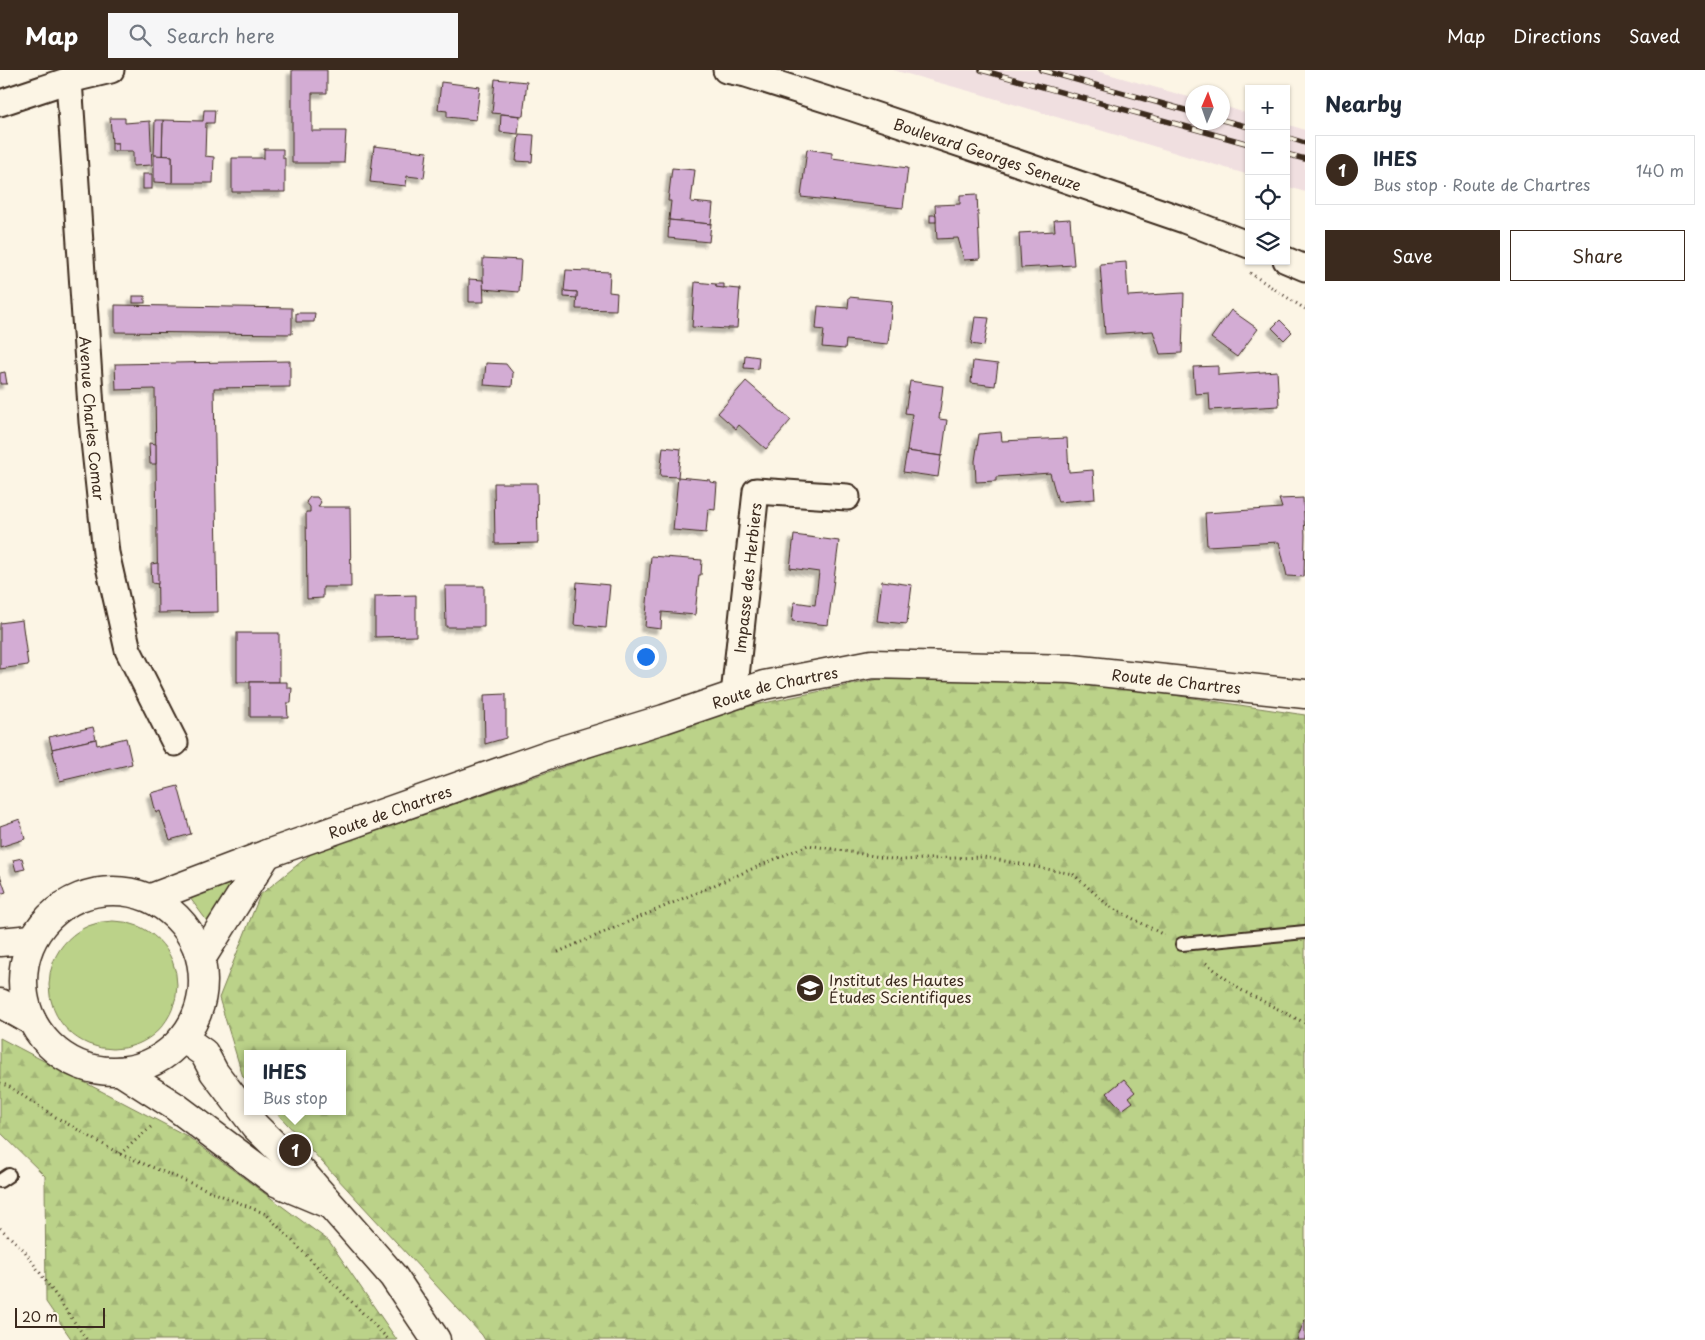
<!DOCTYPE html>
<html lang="en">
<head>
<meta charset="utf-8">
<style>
	body { margin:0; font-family:"Playpen Sans",sans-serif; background:#f6f6f7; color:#1f2937 }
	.controls { position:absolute; right:15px; top:15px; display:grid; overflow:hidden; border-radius:0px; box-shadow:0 1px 4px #0004 }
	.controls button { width:45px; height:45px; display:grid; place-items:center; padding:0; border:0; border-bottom:1px solid #e0e1e3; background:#fff; color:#1f2937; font:25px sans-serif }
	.compass { position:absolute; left:1185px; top:15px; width:45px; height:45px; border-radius:50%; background:#fff; box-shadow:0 1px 4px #0004; rotate:2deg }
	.scale { position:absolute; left:15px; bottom:12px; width:90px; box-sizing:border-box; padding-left:5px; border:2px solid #3b2a1e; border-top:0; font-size:14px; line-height:18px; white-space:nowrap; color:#3b2a1e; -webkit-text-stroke:4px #fcf5e5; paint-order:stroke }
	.you { position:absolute; left:645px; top:586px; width:18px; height:18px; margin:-12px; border:4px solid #fff; border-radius:50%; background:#1a73e8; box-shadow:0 0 0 8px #1a73e833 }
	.badge { display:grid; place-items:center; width:32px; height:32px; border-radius:50%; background:#3b2a1e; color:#fff; font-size:16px; font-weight:700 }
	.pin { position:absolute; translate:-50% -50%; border:2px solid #fff; box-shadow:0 1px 5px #0006 }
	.popup { position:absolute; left:244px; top:980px; width:102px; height:65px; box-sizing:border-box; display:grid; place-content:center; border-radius:0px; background:#fff; filter:drop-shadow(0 1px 4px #0005); font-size:16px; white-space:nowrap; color:#747a83 }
	.popup b { font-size:19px; color:#1f2937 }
	.popup::after { content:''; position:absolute; left:50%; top:100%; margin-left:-10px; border:10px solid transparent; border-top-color:#fff }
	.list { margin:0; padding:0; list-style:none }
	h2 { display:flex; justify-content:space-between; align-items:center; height:65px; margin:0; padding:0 20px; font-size:21px }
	h2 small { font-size:16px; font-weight:400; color:#747a83 }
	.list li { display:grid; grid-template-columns:32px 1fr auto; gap:15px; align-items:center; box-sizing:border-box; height:70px; margin:0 10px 10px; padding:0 10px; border:1px solid #e0e1e3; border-radius:0px }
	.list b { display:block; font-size:19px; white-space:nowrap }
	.list p { margin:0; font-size:16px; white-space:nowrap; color:#747a83 }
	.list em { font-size:16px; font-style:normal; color:#747a83 }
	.actions { display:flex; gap:10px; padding:15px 20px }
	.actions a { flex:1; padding:11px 0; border:1px solid #3b2a1e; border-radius:0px; text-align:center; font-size:18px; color:#3b2a1e }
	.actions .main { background:#3b2a1e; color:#fff }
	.icon { flex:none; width:28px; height:28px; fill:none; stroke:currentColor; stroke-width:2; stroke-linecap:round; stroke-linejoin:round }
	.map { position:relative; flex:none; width:1305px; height:1270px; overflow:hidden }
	header { display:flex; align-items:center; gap:30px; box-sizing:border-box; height:70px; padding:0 25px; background:#3b2a1e; color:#fff }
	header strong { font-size:24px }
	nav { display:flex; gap:28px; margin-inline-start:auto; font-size:18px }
	.search { width:350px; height:45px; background:#f6f6f7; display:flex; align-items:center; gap:12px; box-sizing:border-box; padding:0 18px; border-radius:0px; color:#747a83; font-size:19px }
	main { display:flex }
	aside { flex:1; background:#fff }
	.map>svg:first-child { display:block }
	.built { fill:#f0dfe0 }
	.grass { fill:#bbd289; stroke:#7b7e54 }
	.forest { fill:url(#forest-firs); stroke:#7b7e54 }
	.building { fill:#d3acd4; stroke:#3b2a1e; filter:url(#shadow) }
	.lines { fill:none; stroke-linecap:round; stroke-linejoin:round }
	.lane-casing { stroke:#3b2a1e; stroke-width:16 }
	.street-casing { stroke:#3b2a1e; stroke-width:29 }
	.secondary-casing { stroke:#3b2a1e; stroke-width:31 }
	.path { stroke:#3b2a1e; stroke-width:3; stroke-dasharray:1 4; stroke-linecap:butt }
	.lane { stroke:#fcf5e5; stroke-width:12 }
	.street { stroke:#fcf5e5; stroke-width:25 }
	.secondary { stroke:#fcf5e5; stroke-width:28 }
	.rail-casing { stroke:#3b2a1e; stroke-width:5.5 }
	.rail { stroke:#fcf5e5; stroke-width:4; stroke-dasharray:11; stroke-linecap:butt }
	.labels { text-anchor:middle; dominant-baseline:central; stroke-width:4.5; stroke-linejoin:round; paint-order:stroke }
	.street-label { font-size:15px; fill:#3b2a1e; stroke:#fcf5e5 }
	.poi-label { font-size:15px; fill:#3b2a1e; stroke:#fcf5e5; text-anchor:start }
</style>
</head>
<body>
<header>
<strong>Map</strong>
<div class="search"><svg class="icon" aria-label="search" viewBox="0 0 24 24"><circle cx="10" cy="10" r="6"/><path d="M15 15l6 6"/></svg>Search here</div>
<nav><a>Map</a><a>Directions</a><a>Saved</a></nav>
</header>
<main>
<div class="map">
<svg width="1305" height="1270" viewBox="0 0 1305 1270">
	<defs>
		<pattern id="forest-firs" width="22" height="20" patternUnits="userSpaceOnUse" patternTransform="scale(1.25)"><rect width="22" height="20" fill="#bbd289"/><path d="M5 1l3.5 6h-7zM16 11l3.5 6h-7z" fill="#a2b476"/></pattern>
		<filter id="shadow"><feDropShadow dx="-4.5" dy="4.5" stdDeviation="1" flood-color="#0004"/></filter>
	</defs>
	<rect width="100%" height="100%" fill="#fcf5e5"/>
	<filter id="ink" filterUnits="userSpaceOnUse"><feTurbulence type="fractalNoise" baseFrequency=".02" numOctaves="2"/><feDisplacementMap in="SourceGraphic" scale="10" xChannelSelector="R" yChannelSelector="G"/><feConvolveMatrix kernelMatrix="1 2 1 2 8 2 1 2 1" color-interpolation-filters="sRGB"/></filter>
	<g filter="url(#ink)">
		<g class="built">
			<path d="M893,0H1094L1192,28V52H1222L1223,36L1249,44V105L980,24Z"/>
			<path d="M1286,54L1305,60V122L1286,116Z"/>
		</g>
		<g class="grass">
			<path d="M240,807L230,822L207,851L190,828Z"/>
			<circle cx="113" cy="915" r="64"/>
		</g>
		<g class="forest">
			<path d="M879,609L1081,611L1305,645V1270H485L482,1265L275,1041H342V984H248L247,1011L243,1007L219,928L260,825L312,783L726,641Z"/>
			<path d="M0,968L187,1066L329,1171L397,1270H72L46,1232L45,1106L0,1062Z"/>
		</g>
		<g class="building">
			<path d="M292,0H327V23H312V61H346L344,93H292Z"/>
			<path d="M495,9L527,12L523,46L492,43Z"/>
			<path d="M441,12L480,17L476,50L447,47V41L438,40Z"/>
			<path d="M204,40H215L214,53H206L205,86L214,87L213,113H172V86H162L163,50L203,51Z"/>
			<path d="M501,44L520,46L518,64L500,62Z"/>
			<path d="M110,48H125V53L150,51L152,95L133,96V81H118V73H112Z"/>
			<path d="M155,50H163L162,86L154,85Z"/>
			<path d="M519,64L534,65L532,92L516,91Z"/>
			<rect x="112" y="73" width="6" height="8"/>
			<path d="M374,76L427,82L424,108L407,106L406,116L370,112Z"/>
			<path d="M264,79H283V88H285V122H232V88H264Z"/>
			<path d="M807,79L832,83V88L908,98L903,138L801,127Z"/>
			<path d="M154,85L172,86V113L154,112Z"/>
			<path d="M672,98L695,100L691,132L713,134L711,154L669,150L671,131H668Z"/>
			<rect x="143" y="104" width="9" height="15"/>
			<path d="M977,124L980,189L964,190L958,168L937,169L935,135L960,134V125Z"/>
			<rect x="930" y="145" width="6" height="7"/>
			<path d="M1070,149L1074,195L1021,198L1019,163L1055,161L1054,150Z"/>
			<path d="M669,150L711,154L709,172L668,168Z"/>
			<path d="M483,188L521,190L519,222L483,219Z"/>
			<path d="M1126,192L1128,226L1184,223L1182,283L1160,284L1153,261L1105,264L1100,194Z"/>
			<path d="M566,200L610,202L609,222L617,223L616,240L576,239L577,222L564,221Z"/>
			<path d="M469,209L483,210L484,232H469Z"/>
			<path d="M695,212L716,214V217L740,219L737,258H728V259L692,257Z"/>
			<path d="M716,214H724V218L716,217Z"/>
			<path d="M564,221L577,222V228L564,227Z"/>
			<rect x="133" y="226" width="12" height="7"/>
			<path d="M849,227L892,231L888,274L846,270L845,279L822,277L824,260L816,259L818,236L848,238Z"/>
			<path d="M115,235L292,238V264L115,262Z"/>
			<path d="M1231,240L1258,259L1237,287L1211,268Z"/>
			<path d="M296,243H315L314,252H296Z"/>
			<path d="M975,247L989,248L984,276L971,274Z"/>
			<path d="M1280,250L1292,262L1284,270L1272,258Z"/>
			<path d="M745,285L759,287L758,299L744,298Z"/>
			<path d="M290,291V317L214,318L218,542L158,543L155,319L116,320L115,294Z"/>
			<path d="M973,291L998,294L995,316L971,313Z"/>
			<path d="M486,293L506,294L513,303L512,317L484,315Z"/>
			<path d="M1218,296V305L1277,301L1279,336L1210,340L1209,323L1195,324L1193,297Z"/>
			<path d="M5,302L7,314H0V303Z"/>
			<path d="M746,311L791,350L766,379L739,355L736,359L718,343Z"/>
			<path d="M910,311L943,316L939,349L947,350L942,386L907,381L912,344L905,343Z"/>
			<path d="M1001,362L1002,371L1067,368L1069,402L1093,400L1095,429L1058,432L1050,403L996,407V411L976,412L975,391L979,364Z"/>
			<path d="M149,373L156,374V394H150Z"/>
			<path d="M663,377L681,379L678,407L710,410V412L717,413L715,440L708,439L706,463L673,460L678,407L660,406Z"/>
			<path d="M907,381L941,386L938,407L903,402Z"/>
			<path d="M494,413H537L538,473L495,474Z"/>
			<path d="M310,427H317L321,432L318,437H350L351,517H323V528L307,529L306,442H310V437L306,432Z"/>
			<path d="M1303,428L1305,465L1304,507L1287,506L1279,472L1207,476L1205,443L1282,438L1279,429Z"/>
			<path d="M794,465L839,471L828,555L792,551L794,532L815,535L819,502L790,498Z"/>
			<path d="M651,486L702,490L701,505H699L695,545L662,542L661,559L645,557Z"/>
			<path d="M158,493V514L152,513L151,494Z"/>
			<path d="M882,511L912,515L907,554L877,551Z"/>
			<path d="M577,512L610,515L606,558L574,555Z"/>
			<path d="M445,516H484V557H446Z"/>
			<path d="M416,525V566L375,567V526Z"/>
			<path d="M22,550L28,595L0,599V553Z"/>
			<rect x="237" y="563" width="42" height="49"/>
			<path d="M250,612H287V618H292L291,633H287L288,647H250Z"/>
			<path d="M506,624V668L485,674L484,625Z"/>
			<path d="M93,657L96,669L52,679L49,667Z"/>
			<path d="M126,668L132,694L60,711L52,679L96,669L97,675Z"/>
			<path d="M178,716L191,764L170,770L160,741L156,743L151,723Z"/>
			<path d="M20,749L25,769L0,777V756Z"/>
			<path d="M22,788L25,799L16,801L13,790Z"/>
			<path d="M0,805L6,822L0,824Z"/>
			<path d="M1124,1009L1135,1022L1129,1027L1133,1032L1122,1040L1107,1023Z"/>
			<path d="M1305,1249V1270H1297L1301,1259Z"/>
		</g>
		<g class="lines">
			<defs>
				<g id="lane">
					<path d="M1182,874L1305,862"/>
					<path d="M0,1111L9,1105"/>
				</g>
				<g id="street">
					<path id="s1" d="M726,0L746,4L853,38L1000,87L1184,150L1249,175"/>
					<path id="s2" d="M69,10L92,352L106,483L128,580L175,673"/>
					<path d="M0,33L69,10L111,0"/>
					<path d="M1286,190L1305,198"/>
					<path id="s3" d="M734,625L756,421L847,427"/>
				</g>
				<g id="secondary">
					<circle cx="113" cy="911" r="90"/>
					<path id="s4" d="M151,828L267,784L550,684L664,649L764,615L872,594L1072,599L1305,624"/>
					<path d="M0,872L32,869"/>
					<path d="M201,889L267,784"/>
					<path d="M0,933L32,951"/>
					<path d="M183,968L204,983L214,1002L255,1056L302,1102L393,1206L436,1270"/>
					<path d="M120,1001L176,1037L276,1112L326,1133"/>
				</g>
			</defs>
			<use href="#lane" class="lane-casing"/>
			<use href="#street" class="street-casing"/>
			<use href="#secondary" class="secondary-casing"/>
			<g class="path">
				<path d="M1250,203L1305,239"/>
				<path d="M558,882L808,775L898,790L983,787L1073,804L1109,836L1164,865"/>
				<path d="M1206,893L1239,919L1305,953"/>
				<path d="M0,1013L8,1016L52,1045L120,1084L266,1144L389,1270"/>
				<path d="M120,1084L152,1056"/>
				<path d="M0,1158L24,1180L87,1270"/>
			</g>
			<use href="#lane" class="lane"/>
			<use href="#street" class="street"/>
			<use href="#secondary" class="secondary"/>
			<defs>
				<g id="rail">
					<path d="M981,0L1249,74"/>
					<path d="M1041,0L1192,42"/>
					<path d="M1222,50L1249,57"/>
					<path d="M1286,67L1305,73"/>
					<path d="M1286,84L1305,89"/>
				</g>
			</defs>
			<use href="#rail" class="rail-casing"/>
			<use href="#rail" class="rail"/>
		</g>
	</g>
	<defs>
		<symbol id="university-disc" viewBox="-11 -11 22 22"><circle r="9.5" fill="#3b2a1e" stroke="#fcf5e5"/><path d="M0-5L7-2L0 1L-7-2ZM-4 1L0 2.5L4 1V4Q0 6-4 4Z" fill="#fff"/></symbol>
	</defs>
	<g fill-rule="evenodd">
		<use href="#university-disc" x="794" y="902" width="32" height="32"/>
	</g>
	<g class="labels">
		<g class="street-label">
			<text stroke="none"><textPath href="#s1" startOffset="275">Boulevard Georges Seneuze</textPath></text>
			<text stroke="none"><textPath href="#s2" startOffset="339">Avenue Charles Comar</textPath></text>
			<text stroke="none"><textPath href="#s3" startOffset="118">Impasse des Herbiers</textPath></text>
			<text stroke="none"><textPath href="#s4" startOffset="1064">Route de Chartres</textPath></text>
			<text stroke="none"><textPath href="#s4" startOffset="659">Route de Chartres</textPath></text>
			<text stroke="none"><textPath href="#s4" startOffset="254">Route de Chartres</textPath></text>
		</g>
		<g class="poi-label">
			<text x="829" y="909">Institut des Hautes<tspan x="829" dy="17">Études Scientifiques</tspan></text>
		</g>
	</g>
</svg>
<div class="controls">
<button>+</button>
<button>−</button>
<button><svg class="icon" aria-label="locate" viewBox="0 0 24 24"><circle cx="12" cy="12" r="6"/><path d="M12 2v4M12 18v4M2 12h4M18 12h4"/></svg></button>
<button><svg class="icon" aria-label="layers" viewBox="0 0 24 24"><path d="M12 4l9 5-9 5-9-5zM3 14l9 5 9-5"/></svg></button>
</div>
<svg class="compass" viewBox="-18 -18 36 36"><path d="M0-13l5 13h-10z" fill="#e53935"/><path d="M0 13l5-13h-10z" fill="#747a83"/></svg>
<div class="scale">20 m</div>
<div class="you"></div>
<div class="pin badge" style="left:295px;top:1080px">1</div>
<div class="popup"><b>IHES</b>Bus stop</div>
</div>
<aside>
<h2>Nearby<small></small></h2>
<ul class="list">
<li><span class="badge">1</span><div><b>IHES</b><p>Bus stop · Route de Chartres</p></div><em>140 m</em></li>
</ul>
<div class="actions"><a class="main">Save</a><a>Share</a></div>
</aside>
</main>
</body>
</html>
